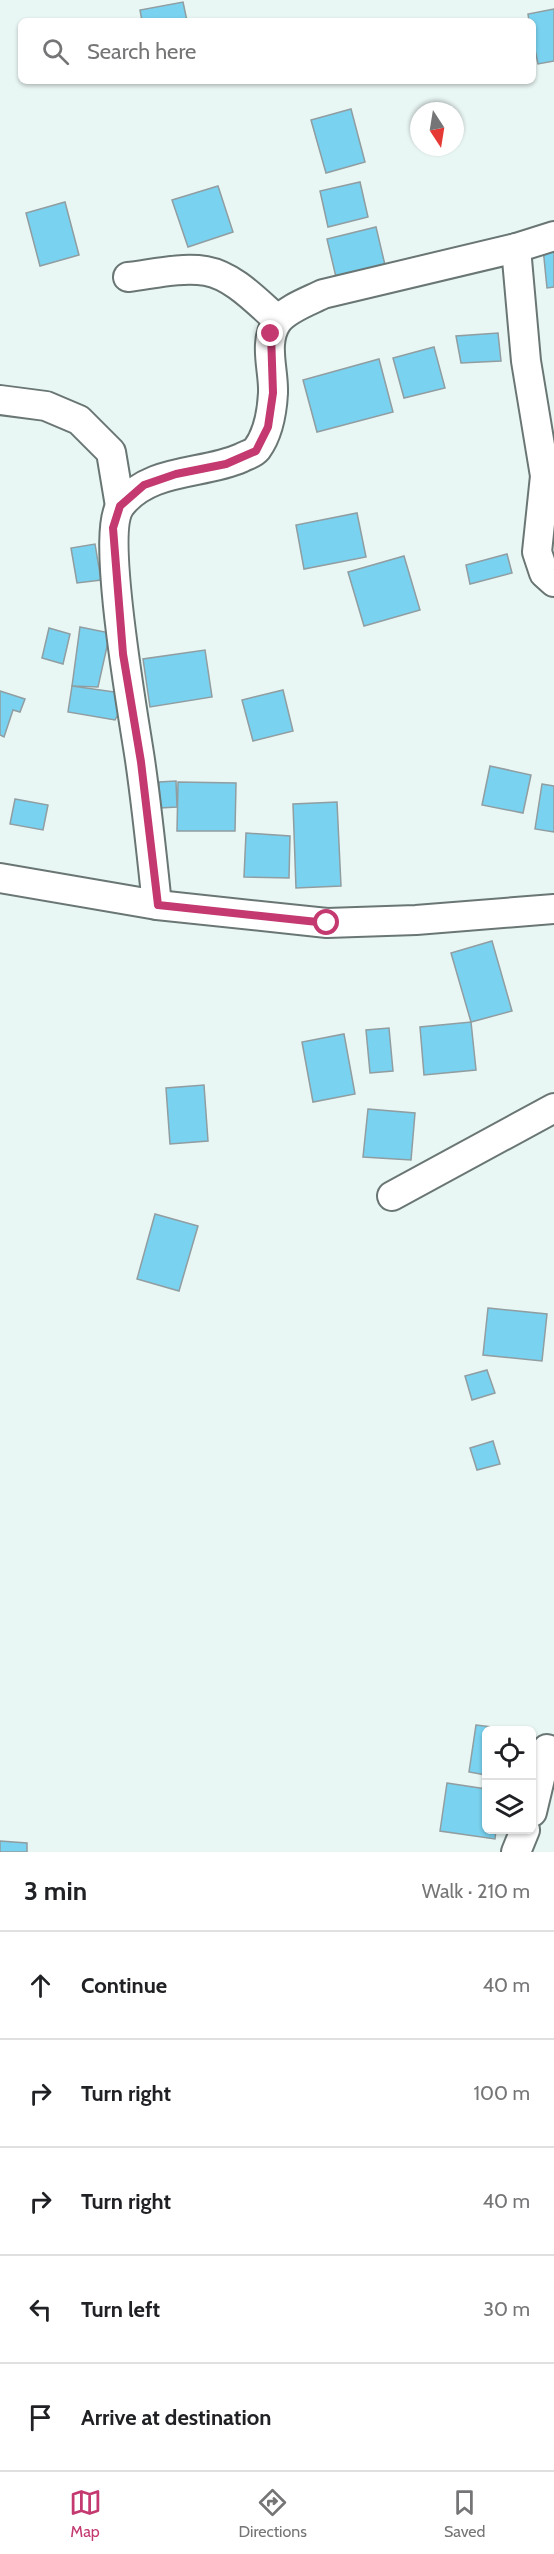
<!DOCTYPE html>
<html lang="en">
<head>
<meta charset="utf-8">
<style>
	body { margin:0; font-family:Cabin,sans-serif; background:#f6f6f6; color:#202124 }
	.controls { position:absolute; right:18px; bottom:18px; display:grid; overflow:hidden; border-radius:9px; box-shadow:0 2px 4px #0004 }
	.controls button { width:54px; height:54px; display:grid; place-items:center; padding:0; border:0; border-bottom:2px solid #e0e0e0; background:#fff; color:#202124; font:30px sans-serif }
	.compass { position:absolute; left:410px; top:102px; width:54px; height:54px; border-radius:50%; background:#fff; box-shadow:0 2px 4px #0004; rotate:168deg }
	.stop { position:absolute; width:18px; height:18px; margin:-14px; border:4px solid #c33970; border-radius:50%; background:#fff }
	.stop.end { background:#c33970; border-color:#fff; box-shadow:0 2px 6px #0008 }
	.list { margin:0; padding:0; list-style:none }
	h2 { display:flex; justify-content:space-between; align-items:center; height:78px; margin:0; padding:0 24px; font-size:26px }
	h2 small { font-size:20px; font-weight:400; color:#757577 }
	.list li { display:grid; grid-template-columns:39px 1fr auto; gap:18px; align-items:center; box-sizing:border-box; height:108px; padding:0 24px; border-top:2px solid #e0e0e0 }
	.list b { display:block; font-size:22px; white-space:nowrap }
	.list em { font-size:20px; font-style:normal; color:#757577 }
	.icon { flex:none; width:33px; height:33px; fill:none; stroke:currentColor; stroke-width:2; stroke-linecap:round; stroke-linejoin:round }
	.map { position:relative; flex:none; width:554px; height:1852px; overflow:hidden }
	.search { position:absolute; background:#fff; box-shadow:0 2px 4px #0004; left:18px; right:18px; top:18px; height:66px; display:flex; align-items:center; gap:15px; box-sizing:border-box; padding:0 21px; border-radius:9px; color:#757577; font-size:22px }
	.sheet { height:618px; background:#fff }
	nav { display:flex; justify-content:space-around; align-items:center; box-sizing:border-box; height:84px; border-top:2px solid #e0e0e0; background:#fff; font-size:16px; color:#757577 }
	nav a { display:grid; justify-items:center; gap:3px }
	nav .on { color:#c33970 }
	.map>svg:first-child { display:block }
	.building { fill:#79d2ef; stroke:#909da1; stroke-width:1.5 }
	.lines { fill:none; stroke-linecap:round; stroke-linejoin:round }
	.minor-casing { stroke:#697674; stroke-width:32 }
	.minor { stroke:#fff; stroke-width:28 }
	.route { stroke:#c33970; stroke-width:8 }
</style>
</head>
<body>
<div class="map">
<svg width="554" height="1852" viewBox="0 0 554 1852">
	<rect width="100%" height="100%" fill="#e8f6f4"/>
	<g class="building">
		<path d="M183,2L187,21H142L140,10Z"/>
		<path d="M554,9V61L538,64L533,40V21H529L528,14Z"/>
		<path d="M351,109L365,162L326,173L311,120Z"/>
		<path d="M360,182L368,217L328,227L320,191Z"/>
		<path d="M218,186L233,232L188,247L172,200Z"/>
		<path d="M65,202L79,255L40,266L26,213Z"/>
		<path d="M376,227L385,265L336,277L327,239Z"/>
		<path d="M554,247V287L547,288L543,248Z"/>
		<path d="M498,333L501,361L461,363L456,336Z"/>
		<path d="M434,347L445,388L404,398L393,358Z"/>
		<path d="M379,359L393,412L317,432L303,380Z"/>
		<path d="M357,513L366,557L304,569L296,525Z"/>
		<path d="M95,544L101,580L77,583L71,548Z"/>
		<path d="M507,554L512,573L470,584L466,565Z"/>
		<path d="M404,556L420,610L364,626L348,572Z"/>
		<path d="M80,627L110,633L98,687L72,686Z"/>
		<path d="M49,628L70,634L63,664L42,658Z"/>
		<path d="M205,650L212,697L150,707L143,659Z"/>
		<path d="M72,686L129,694L115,720L68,712Z"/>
		<path d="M283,690L293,731L253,741L242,700Z"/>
		<path d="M0,691L25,699L20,712L13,710L4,737L0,735Z"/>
		<path d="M490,766L531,775L523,813L482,805Z"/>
		<path d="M176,781L177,807L160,808L159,782Z"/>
		<path d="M178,782L236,783L235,831H177Z"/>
		<path d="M542,784L554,786V832L535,829Z"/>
		<path d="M15,799L48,805L43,830L10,824Z"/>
		<path d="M337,802L341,886L296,888L293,804Z"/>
		<path d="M246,833L290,836L289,878L244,877Z"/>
		<path d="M492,941L512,1011L471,1022L451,953Z"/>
		<path d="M471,1022L476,1070L424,1075L420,1027Z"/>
		<path d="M389,1028L393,1071L370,1073L366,1030Z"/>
		<path d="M344,1034L355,1094L313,1102L302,1042Z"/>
		<path d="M204,1085L208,1141L170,1144L166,1088Z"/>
		<path d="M368,1109L415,1113L411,1160L363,1157Z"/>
		<path d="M155,1214L198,1226L179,1291L137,1279Z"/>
		<path d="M488,1308L547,1314L542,1361L483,1355Z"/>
		<path d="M487,1370L495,1393L472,1400L465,1376Z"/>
		<path d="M493,1441L500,1464L477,1470L470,1448Z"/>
		<path d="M476,1725L515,1730H486V1775L469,1772Z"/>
		<path d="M447,1783L486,1789V1830H496L495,1839L440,1831Z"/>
		<path d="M0,1841L27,1843V1852H0Z"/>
	</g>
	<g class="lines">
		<defs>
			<g id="minor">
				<path d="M516,248L526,361L545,476L537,552L544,573L554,582"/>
				<path d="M128,277C153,274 181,267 206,271C234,276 257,302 278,320"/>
				<path d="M0,400L46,406L79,420L111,452L120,506"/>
				<path d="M0,878L157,905L327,923L416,920L554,909"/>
				<path d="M157,905C152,857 147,808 140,760C134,719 100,532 121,505C150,468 202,475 241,458C246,455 253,454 257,449C268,434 272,412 273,393C274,370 263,343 277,322C286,309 309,301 323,294L516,248L554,236"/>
				<path d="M392,1196L554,1108"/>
				<path d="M532,1812L547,1749"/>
				<path d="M516,1852L525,1830"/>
			</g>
		</defs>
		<use href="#minor" class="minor-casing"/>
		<use href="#minor" class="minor"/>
	</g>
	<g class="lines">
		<path class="route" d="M271,334L273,393L268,427L256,451L226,464L176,474L144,485L120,506L113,528L123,654L141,762L158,905L327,923"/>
	</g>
</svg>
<div class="controls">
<button><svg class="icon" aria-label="locate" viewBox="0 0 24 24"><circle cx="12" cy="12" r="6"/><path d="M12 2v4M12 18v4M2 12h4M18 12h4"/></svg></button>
<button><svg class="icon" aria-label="layers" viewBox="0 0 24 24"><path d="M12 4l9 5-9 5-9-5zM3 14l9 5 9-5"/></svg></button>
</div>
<svg class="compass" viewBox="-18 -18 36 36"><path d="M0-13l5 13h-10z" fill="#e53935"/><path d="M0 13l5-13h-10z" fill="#757577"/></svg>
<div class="stop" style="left:327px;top:923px"></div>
<div class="stop end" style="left:271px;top:334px"></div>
<div class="search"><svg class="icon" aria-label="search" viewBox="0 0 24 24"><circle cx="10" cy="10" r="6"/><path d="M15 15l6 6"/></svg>Search here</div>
</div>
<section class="sheet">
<h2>3 min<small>Walk · 210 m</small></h2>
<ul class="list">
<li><svg class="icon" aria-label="ahead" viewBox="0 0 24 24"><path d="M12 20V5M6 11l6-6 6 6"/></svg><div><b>Continue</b></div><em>40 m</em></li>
<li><svg class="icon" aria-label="right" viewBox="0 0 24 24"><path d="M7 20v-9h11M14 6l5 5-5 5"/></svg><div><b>Turn right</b></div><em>100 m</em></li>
<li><svg class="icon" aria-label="right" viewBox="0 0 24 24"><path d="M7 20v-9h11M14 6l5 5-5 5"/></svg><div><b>Turn right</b></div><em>40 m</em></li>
<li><svg class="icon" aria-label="left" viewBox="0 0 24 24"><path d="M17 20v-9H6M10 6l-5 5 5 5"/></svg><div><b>Turn left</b></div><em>30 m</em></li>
<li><svg class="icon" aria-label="arrive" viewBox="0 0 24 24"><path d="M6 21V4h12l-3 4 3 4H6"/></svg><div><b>Arrive at destination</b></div></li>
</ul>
</section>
<nav>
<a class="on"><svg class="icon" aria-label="map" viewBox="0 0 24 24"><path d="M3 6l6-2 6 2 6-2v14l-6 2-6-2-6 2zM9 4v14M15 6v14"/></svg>Map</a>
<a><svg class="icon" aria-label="directions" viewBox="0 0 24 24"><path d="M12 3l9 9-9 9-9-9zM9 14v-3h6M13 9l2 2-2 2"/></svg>Directions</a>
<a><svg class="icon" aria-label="saved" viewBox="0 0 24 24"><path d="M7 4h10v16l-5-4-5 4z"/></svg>Saved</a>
</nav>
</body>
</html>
